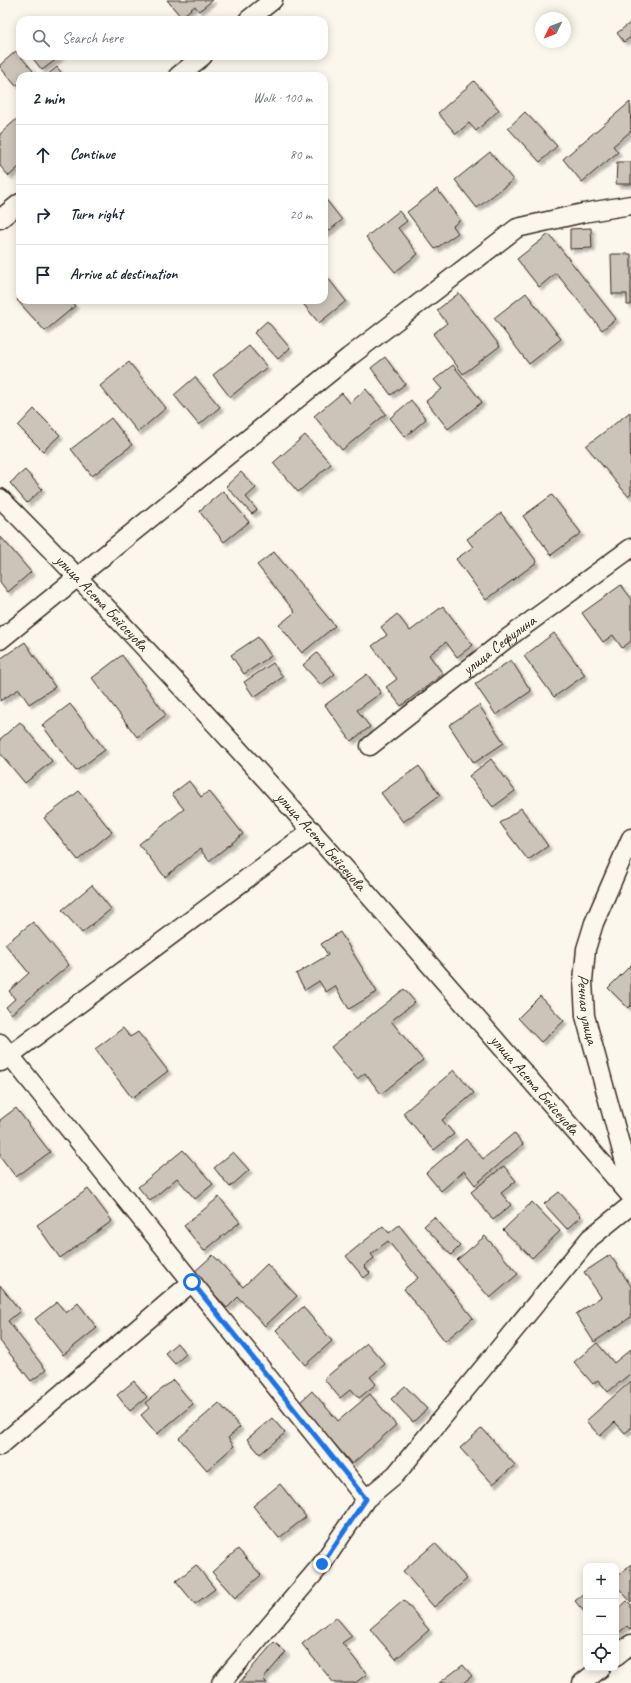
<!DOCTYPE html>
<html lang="en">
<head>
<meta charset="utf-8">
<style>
	body { margin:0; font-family:Caveat,sans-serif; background:#f6f6f7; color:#1f2937 }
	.controls { position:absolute; right:12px; bottom:12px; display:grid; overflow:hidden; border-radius:8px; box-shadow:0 2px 10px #0003 }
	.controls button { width:36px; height:36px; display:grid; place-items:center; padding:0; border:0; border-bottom:1px solid #e0e1e3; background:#fff; color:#1f2937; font:20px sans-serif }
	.compass { position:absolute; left:535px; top:12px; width:36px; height:36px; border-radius:50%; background:#fff; box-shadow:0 2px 10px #0003; rotate:227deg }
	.stop { position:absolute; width:12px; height:12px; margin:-9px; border:3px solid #1a73e8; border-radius:50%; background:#fff }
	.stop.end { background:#1a73e8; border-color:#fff; box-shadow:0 1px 4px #0008 }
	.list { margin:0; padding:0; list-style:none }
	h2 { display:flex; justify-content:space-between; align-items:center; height:52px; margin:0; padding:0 16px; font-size:17px }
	h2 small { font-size:13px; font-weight:400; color:#747a83 }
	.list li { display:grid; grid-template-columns:26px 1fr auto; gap:12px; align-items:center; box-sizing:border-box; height:60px; padding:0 16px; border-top:1px solid #e0e1e3 }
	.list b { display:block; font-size:15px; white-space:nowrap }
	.list em { font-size:13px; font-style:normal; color:#747a83 }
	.icon { flex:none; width:22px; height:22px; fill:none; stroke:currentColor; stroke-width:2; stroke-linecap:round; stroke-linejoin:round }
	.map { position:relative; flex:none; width:631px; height:1683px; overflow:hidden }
	.search { position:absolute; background:#fff; box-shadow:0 2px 10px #0003; left:16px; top:16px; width:312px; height:44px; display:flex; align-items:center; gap:10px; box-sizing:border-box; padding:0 14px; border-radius:12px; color:#747a83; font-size:15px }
	.panel { position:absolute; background:#fff; box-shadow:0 2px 10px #0003; left:16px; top:72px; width:312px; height:232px; border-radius:12px }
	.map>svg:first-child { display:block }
	.building { fill:#ccc4b9; stroke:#3b2a1e; filter:url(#shadow) }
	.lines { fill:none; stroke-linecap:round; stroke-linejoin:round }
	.minor-casing { stroke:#3b2a1e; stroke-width:21 }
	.minor { stroke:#fbf7ec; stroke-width:18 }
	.route { stroke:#1a73e8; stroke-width:5 }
	.labels { text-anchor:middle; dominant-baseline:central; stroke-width:4; stroke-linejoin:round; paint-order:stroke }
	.street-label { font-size:16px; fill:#3b2a1e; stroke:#fbf7ec }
</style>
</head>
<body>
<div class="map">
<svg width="631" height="1683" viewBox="0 0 631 1683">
	<defs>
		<filter id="shadow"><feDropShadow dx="3.5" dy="3.5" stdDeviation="1" flood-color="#0004"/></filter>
	</defs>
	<rect width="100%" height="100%" fill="#fbf7ec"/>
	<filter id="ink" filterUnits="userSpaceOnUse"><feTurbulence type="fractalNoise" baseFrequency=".025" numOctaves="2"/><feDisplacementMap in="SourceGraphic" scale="8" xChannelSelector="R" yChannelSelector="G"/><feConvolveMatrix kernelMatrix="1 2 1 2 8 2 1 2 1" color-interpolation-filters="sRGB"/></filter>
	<g filter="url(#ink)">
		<g class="building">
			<path d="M167,0H213L199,11L195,6L181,17Z"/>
			<path d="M631,22V37L624,42L617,33Z"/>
			<path d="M16,51L33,71L28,76H20V82L16,86L0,67V65Z"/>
			<path d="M31,56H61L42,70Z"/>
			<path d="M57,67L64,76H46Z"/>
			<path d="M474,81L499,110L476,131L469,123L456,134L438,113Z"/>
			<path d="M630,102L631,131L613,146L618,152L582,182L563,159Z"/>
			<path d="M525,112L557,146L540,162L508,128Z"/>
			<path d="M20,116V166L9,176L0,166V134Z"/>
			<path d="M490,152L513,180L477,208L455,180Z"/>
			<path d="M617,162H631V184H616Z"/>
			<path d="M437,189L460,220L453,226L458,233L435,249L407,212Z"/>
			<path d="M324,197L342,220L324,235Z"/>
			<path d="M399,211L407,221L398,228L418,254L395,272L366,237Z"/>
			<path d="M591,228L592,248L570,249V229Z"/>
			<path d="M549,234L616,319L602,330L556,273L539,287L517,259Z"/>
			<path d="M611,254H631V305H627V294H612Z"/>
			<path d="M324,273L346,301L319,323L300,300H324Z"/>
			<path d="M459,293L500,346L463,374L433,334L447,323L437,310Z"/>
			<path d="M526,293L561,339L529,364L494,318Z"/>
			<path d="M20,298V300H70L75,306L45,331L17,300Z"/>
			<path d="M267,321L290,348L278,359L254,333Z"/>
			<path d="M249,346L267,367L230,397L213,375Z"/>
			<path d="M385,357L405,384L391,395L371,368Z"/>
			<path d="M129,362L166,408L138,432L100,386Z"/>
			<path d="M453,365L482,402L448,429L426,401L442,389L434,380Z"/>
			<path d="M195,377L220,407L199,425L174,395Z"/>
			<path d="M366,389L386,414L342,450L314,416L342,393L350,403Z"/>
			<path d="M411,400L426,419L405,437L390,418Z"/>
			<path d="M34,409L60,435L43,451L18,426Z"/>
			<path d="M630,412L631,493L628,496L586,446Z"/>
			<path d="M111,418L132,445L92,476L71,449Z"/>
			<path d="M305,435L331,464L298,492L273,463Z"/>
			<path d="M25,470L42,489L27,503L10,483Z"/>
			<path d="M241,472L256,488L246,497L257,510L252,514L226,486Z"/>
			<path d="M223,491L249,522L224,542L199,511Z"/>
			<path d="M552,495L581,533L551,555L523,516Z"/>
			<path d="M501,513L537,562L486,600L456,559L473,547L467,539Z"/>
			<path d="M1,537L31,572L8,592L0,582V538Z"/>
			<path d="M274,552L335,626L302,653L279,625L295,612L257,565Z"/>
			<path d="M621,585L631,598V641L622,648L613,635L603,642L582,613Z"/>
			<path d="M443,606L473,645L457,657L446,642L429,655L443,674L401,706L386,687L397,679L372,646L387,635L381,627L397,614L410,631Z"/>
			<path d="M554,633L585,675L554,697L524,656Z"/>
			<path d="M258,637L271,656L244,674L231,655Z"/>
			<path d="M25,642L55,687L29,704L19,689L0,701V659Z"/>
			<path d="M317,653L335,674L321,685L303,665Z"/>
			<path d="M122,655L166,715L137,737L92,678Z"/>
			<path d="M511,660L531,691L496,715L475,684Z"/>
			<path d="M273,663L283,677L254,697L244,682Z"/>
			<path d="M367,674L381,693L357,710L370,727L351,741L325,705Z"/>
			<path d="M70,704L105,750L76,771L42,725Z"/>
			<path d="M479,705L504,743L474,763L449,725Z"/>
			<path d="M20,722L52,761L25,783L0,753V739Z"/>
			<path d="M491,759L515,791L493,807L469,776Z"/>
			<path d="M419,766L440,795L403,822L381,793Z"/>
			<path d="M189,781L201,797L209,791L243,834L209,861L200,849L165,877L139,844L184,809L172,794Z"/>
			<path d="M79,791L112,832L78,860L44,818Z"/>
			<path d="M521,808L548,846L528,860L500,823Z"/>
			<path d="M92,885L111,909L82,933L62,910Z"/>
			<path d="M33,922L69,965L11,1014L6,1007L15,999L9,991L29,973L5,944Z"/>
			<path d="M340,932L377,992L349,1009L335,986L326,992L319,981L305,990L296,974L328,955L321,944Z"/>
			<path d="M631,965V1005L628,1008L608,988Z"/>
			<path d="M404,989L415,1002L391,1021L423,1060L381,1094L365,1073L357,1079L331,1047Z"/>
			<path d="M540,996L564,1021L541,1042L518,1018Z"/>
			<path d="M123,1028L130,1037L138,1032L168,1071L132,1098L95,1049Z"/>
			<path d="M454,1070L474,1093L442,1120L454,1134L434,1150L403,1113Z"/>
			<path d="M16,1108L50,1152L16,1177L0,1156V1120Z"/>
			<path d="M514,1133L523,1144L475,1185L464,1171L441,1191L426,1173L466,1139L483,1159Z"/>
			<path d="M183,1150L213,1184L195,1199L177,1178L150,1201L138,1187Z"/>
			<path d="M233,1152L249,1170L230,1187L214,1168Z"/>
			<path d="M504,1166L516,1181L501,1193L511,1205L493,1220L471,1192Z"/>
			<path d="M88,1189L112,1221L60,1258L37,1225Z"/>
			<path d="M559,1192L581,1216L567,1229L544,1204Z"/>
			<path d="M219,1197L240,1222L204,1251L184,1226Z"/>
			<path d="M532,1202L560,1231L532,1258L503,1230Z"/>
			<path d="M434,1217L460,1246L451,1255L424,1226Z"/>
			<path d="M399,1225L473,1318L445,1341L404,1289L418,1278L388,1241L371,1254L374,1258L364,1266L370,1273L364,1278L346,1256L383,1226L389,1233Z"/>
			<path d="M485,1236L518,1274L490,1298L457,1260Z"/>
			<path d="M213,1255L243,1287L267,1264L297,1296L265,1326L238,1297L227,1308L194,1272Z"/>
			<path d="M610,1255L631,1286V1317L594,1342L576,1314L601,1297L584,1272Z"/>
			<path d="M0,1285L20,1311L8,1321L46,1370L31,1381L0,1341Z"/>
			<path d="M57,1302L66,1313L78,1303L97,1328L63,1355L35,1319Z"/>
			<path d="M303,1307L332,1341L305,1365L276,1330Z"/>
			<path d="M177,1343L186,1354L175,1364L165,1353Z"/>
			<path d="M367,1343L385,1364L370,1377L376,1384L359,1398L351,1389L340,1398L324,1379Z"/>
			<path d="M597,1343L614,1363L631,1349V1373L608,1392L598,1380L593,1384L574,1362Z"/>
			<path d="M173,1380L193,1404L157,1434L141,1415L149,1408L145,1403Z"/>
			<path d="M134,1381L147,1397L130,1411L117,1395Z"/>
			<path d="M631,1381V1428L625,1433L615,1422L600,1436L586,1421Z"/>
			<path d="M405,1386L427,1409L413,1422L391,1399Z"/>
			<path d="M312,1391L338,1421L370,1394L396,1425L352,1464L299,1403Z"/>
			<path d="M219,1403L240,1427L228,1438L234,1446L207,1470L179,1438Z"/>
			<path d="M272,1418L285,1433L260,1454L247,1439Z"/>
			<path d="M482,1428L515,1465L493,1484L460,1448Z"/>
			<path d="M280,1484L306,1517L279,1538L253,1506Z"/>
			<path d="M435,1543L467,1579L434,1607L403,1571Z"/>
			<path d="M238,1549L261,1575L235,1598L212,1572Z"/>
			<path d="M631,1564V1602L616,1585V1577Z"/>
			<path d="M196,1565L215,1589L195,1604L176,1581Z"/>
			<path d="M586,1592V1614L575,1601Z"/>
			<path d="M404,1600L429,1630L396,1659L370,1629Z"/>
			<path d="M627,1601L631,1605V1630L627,1626L616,1635V1611Z"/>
			<path d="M336,1617L352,1636L342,1643L367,1674L355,1683H334L302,1644Z"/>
			<path d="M274,1642L286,1652L263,1679L267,1683H239Z"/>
			<path d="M463,1665L472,1676L463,1683H439Z"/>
		</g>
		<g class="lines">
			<defs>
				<g id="minor">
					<path d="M248,20L273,0"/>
					<path d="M178,76L203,56"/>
					<path d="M0,219L20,203"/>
					<path id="s1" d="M0,498C221,720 425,959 631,1196"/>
					<path d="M0,640L349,357L517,228L583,213L631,205"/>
					<path id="s2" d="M370,746L505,640L631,548"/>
					<path id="s3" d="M631,838L594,923L586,949L583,981L585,1016L631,1184"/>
					<path d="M0,1043L366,1499"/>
					<path d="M1,1062L312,830"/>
					<path d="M0,1446L192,1282"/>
					<path d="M616,1656L631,1644"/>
					<path d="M221,1683L322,1564L366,1499L396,1474L590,1238L631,1205"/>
					<path d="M582,1683L601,1668"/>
				</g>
			</defs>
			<use href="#minor" class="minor-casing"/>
			<use href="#minor" class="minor"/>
		</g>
	</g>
	<g class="lines" filter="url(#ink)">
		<path class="route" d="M192,1282L366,1499L322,1564"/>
	</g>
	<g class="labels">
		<g class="street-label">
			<text stroke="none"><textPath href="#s1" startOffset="146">улица Асета Бейсеуова</textPath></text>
			<text stroke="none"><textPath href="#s2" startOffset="164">улица Сефулина</textPath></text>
			<text stroke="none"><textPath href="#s1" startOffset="470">улица Асета Бейсеуова</textPath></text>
			<text stroke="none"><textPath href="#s3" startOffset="181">Речная улица</textPath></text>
			<text stroke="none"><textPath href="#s1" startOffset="794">улица Асета Бейсеуова</textPath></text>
		</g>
	</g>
</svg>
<div class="controls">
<button>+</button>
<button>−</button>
<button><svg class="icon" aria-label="locate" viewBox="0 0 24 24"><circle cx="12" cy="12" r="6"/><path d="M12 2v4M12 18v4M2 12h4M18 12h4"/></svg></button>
</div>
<svg class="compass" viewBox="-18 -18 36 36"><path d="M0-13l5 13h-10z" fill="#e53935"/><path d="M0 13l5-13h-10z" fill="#747a83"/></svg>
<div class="stop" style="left:192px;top:1282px"></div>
<div class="stop end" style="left:322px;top:1564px"></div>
<div class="search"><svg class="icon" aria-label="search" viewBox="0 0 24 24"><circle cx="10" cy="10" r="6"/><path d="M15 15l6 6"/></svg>Search here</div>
<section class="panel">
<h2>2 min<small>Walk · 100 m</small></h2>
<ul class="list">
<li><svg class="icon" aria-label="ahead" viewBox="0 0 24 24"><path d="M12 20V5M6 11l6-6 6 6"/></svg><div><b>Continue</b></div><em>80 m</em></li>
<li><svg class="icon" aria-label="right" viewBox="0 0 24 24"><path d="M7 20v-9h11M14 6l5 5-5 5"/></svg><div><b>Turn right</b></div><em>20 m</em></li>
<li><svg class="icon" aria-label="arrive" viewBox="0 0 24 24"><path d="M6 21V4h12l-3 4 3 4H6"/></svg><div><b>Arrive at destination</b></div></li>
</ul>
</section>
</div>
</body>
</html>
